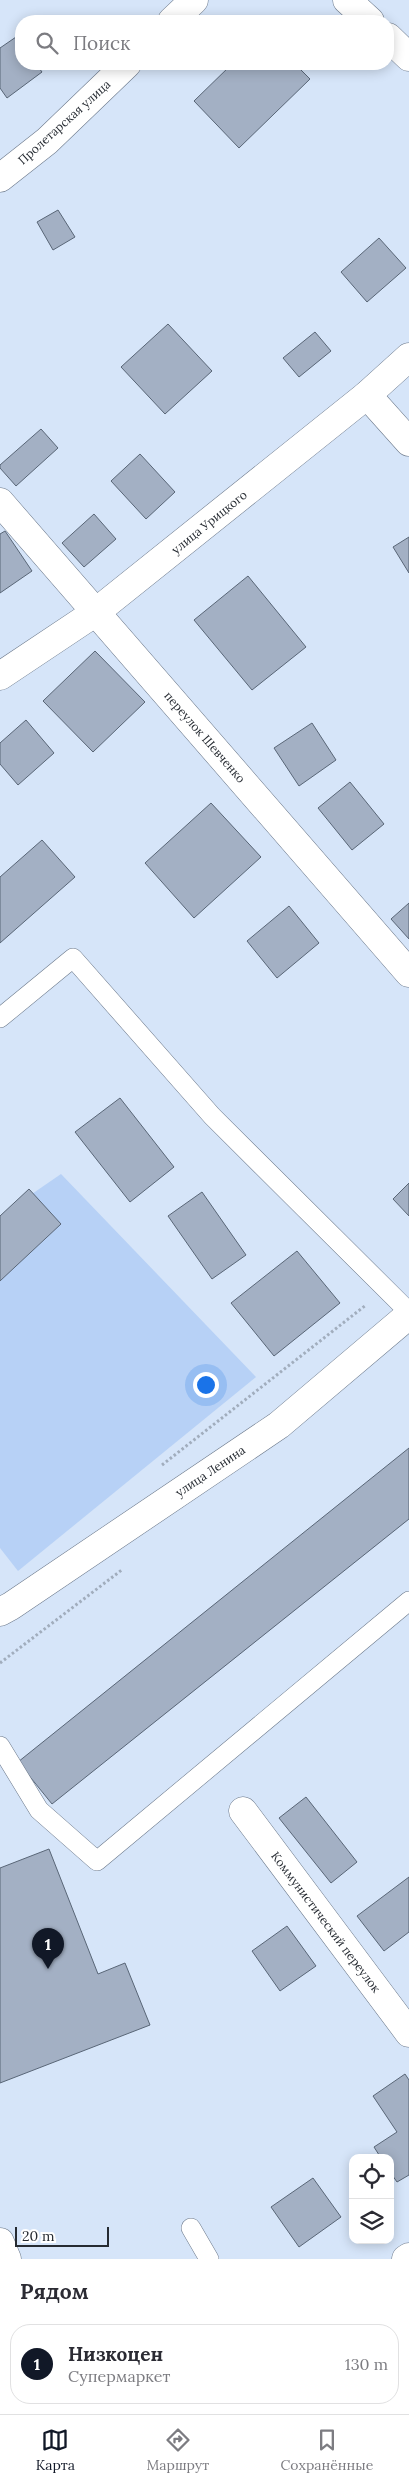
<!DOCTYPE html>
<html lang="ru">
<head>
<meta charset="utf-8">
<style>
	body { margin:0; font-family:Lora,serif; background:#f2f2f3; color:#2b2b33 }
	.controls { position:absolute; right:15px; bottom:15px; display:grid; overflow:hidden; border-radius:10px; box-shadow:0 2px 12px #0003 }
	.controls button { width:45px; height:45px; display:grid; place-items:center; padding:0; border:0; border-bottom:1px solid #e1e1e2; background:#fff; color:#2b2b33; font:25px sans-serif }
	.scale { position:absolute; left:15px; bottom:12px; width:94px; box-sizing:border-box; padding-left:5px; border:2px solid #262b32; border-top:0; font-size:14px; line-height:18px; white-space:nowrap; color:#262b32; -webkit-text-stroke:4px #fff; paint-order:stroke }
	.you { position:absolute; left:205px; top:1384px; width:18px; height:18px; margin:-12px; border:4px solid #fff; border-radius:50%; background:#1a73e8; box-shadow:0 0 0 8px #1a73e833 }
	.badge { display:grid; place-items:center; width:32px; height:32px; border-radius:50%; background:#111827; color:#fff; font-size:16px; font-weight:700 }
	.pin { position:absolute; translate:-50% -41px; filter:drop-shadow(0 1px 2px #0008) }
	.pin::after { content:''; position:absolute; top:26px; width:18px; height:15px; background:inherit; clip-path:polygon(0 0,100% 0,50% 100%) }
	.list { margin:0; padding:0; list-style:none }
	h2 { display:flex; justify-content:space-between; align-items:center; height:65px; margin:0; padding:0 20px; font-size:21px }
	h2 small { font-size:16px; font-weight:400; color:#7c7c81 }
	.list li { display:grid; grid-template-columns:32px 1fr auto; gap:15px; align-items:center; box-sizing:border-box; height:80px; margin:0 10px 10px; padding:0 10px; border:1px solid #e1e1e2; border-radius:20px }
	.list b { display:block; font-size:19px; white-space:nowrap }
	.list p { margin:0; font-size:16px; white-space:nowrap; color:#7c7c81 }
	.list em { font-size:16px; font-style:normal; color:#7c7c81 }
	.icon { flex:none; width:28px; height:28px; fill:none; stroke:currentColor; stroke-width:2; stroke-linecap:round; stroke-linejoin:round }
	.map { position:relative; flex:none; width:409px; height:2259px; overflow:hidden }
	.search { position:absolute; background:#fff; box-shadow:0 2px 12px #0003; left:15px; right:15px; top:15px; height:55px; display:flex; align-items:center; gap:12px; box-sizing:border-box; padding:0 18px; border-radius:20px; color:#7c7c81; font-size:19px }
	.sheet { height:155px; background:#fff }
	nav { display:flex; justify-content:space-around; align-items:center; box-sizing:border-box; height:70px; border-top:1px solid #e1e1e2; background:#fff; font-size:14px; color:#7c7c81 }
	nav a { display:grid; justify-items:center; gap:2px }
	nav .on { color:#111827 }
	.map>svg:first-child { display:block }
	.green { fill:#b7d1f6 }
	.building { fill:#a3b0c4; stroke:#596677 }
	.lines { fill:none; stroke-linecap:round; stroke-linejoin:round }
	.lane-casing { stroke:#6b788a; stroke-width:20 }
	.street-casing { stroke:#6b788a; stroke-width:29 }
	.secondary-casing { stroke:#6b788a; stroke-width:29 }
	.path { stroke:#a1adbd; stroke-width:3; stroke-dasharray:2.5 2.5; stroke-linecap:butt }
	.lane { stroke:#fff; stroke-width:19 }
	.street { stroke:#fff; stroke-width:28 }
	.secondary { stroke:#fff; stroke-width:28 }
	.labels { text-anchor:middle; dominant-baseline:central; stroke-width:4.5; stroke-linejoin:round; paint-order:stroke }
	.street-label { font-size:12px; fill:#262b32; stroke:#fff }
</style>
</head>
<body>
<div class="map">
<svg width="409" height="2259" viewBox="0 0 409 2259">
	<rect width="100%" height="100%" fill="#d6e5f9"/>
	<path class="green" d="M61,1174L256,1377L18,1571L0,1548V1216Z"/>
	<g class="building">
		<path d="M16,37L21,44V64H36L42,72L7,98L0,88V48Z"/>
		<path d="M232,64H295L310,79L239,148L194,101Z"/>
		<path d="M58,210L75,237L53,250L37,222Z"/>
		<path d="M379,238L406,268L367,302L341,272Z"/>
		<path d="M168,324L212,371L165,414L121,367Z"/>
		<path d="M315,332L331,351L299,377L283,358Z"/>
		<path d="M41,429L58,448L16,486L0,468V465Z"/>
		<path d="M140,454L175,492L146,519L111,481Z"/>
		<path d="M94,514L116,539L84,567L62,543Z"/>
		<path d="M5,531L32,571L0,593V534Z"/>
		<path d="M409,537V573L393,547Z"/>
		<path d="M248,576L306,647L252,690L194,620Z"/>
		<path d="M95,651L145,702L93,752L43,701Z"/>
		<path d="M26,720L54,753L18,785L0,764V743Z"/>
		<path d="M312,723L336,760L299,786L274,748Z"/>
		<path d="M350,782L384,824L352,850L318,808Z"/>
		<path d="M211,803L261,857L194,918L145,863Z"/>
		<path d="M42,840L75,877L0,943V877Z"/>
		<path d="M409,903V939L391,919Z"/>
		<path d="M289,906L319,943L277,978L247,941Z"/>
		<path d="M120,1098L174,1167L130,1202L75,1132Z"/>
		<path d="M409,1183V1216L393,1199Z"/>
		<path d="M29,1189L61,1224L0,1281V1216Z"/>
		<path d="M202,1192L246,1255L212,1279L168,1216Z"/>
		<path d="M297,1251L340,1303L274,1356L231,1303Z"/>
		<path d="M409,1448V1519L52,1804L18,1762Z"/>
		<path d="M306,1797L357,1862L331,1883L279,1818Z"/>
		<path d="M49,1849L98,1974L125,1963L150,2025L0,2083V1868Z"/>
		<path d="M409,1877V1932L384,1951L357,1916Z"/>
		<path d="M287,1926L316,1966L280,1991L252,1951Z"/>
		<path d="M405,2074L409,2080V2175L397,2182L390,2172V2158H381L374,2147L397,2132L373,2096Z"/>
		<path d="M313,2178L341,2217L299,2247L271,2207Z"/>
	</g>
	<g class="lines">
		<defs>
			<g id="lane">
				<path d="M0,1018L73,958L212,1116L409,1312"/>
				<path d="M0,1746L39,1810L97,1861L409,1601"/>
				<path d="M191,2228L209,2259"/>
			</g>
			<g id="street">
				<path d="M347,0L370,21"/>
				<path d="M172,21L194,0"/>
				<path d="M388,37L409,57"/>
				<path d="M0,178L47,141L127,64"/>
				<path d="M367,395L409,442"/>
				<path d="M0,502L409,973"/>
				<path d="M0,676L96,612L367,395L409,357"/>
				<path d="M243,1811L409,2033"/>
				<path d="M0,2242L7,2259"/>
			</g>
			<g id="secondary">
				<path d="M0,1612L11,1606L279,1425L409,1315"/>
				<path d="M406,2259L409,2257"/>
			</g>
		</defs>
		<use href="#lane" class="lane-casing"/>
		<use href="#street" class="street-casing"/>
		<use href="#secondary" class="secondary-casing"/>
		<g class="path">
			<path d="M162,1465L366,1305"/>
			<path d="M0,1663L123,1569"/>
		</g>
		<use href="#lane" class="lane"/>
		<use href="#street" class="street"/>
		<use href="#secondary" class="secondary"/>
	</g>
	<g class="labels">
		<g class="street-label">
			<text transform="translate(64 122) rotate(-42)">Пролетарская улица</text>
			<text transform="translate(209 522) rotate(-39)">улица Урицкого</text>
			<text transform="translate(205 737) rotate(49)">переулок Шевченко</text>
			<text transform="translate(210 1471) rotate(-34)">улица Ленина</text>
			<text transform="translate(326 1922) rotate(53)">Коммунистический переулок</text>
		</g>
	</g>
</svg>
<div class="controls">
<button><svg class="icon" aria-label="locate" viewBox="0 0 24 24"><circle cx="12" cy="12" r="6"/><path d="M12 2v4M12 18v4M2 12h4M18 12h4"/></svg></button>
<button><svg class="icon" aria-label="layers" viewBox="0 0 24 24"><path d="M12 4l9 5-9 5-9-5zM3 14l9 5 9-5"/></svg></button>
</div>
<div class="scale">20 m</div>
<div class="you"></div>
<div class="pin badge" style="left:48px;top:1969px">1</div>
<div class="search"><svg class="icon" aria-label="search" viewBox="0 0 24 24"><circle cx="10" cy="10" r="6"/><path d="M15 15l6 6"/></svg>Поиск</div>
</div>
<section class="sheet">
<h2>Рядом<small></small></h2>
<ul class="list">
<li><span class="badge">1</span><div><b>Низкоцен</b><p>Супермаркет</p></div><em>130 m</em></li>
</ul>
</section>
<nav>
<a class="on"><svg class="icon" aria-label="map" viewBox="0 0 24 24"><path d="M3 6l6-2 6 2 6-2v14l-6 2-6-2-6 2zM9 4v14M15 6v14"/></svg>Карта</a>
<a><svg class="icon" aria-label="directions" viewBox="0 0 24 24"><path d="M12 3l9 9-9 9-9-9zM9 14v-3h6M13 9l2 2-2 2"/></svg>Маршрут</a>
<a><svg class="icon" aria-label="saved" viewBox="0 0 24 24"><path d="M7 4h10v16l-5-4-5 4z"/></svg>Сохранённые</a>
</nav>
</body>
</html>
